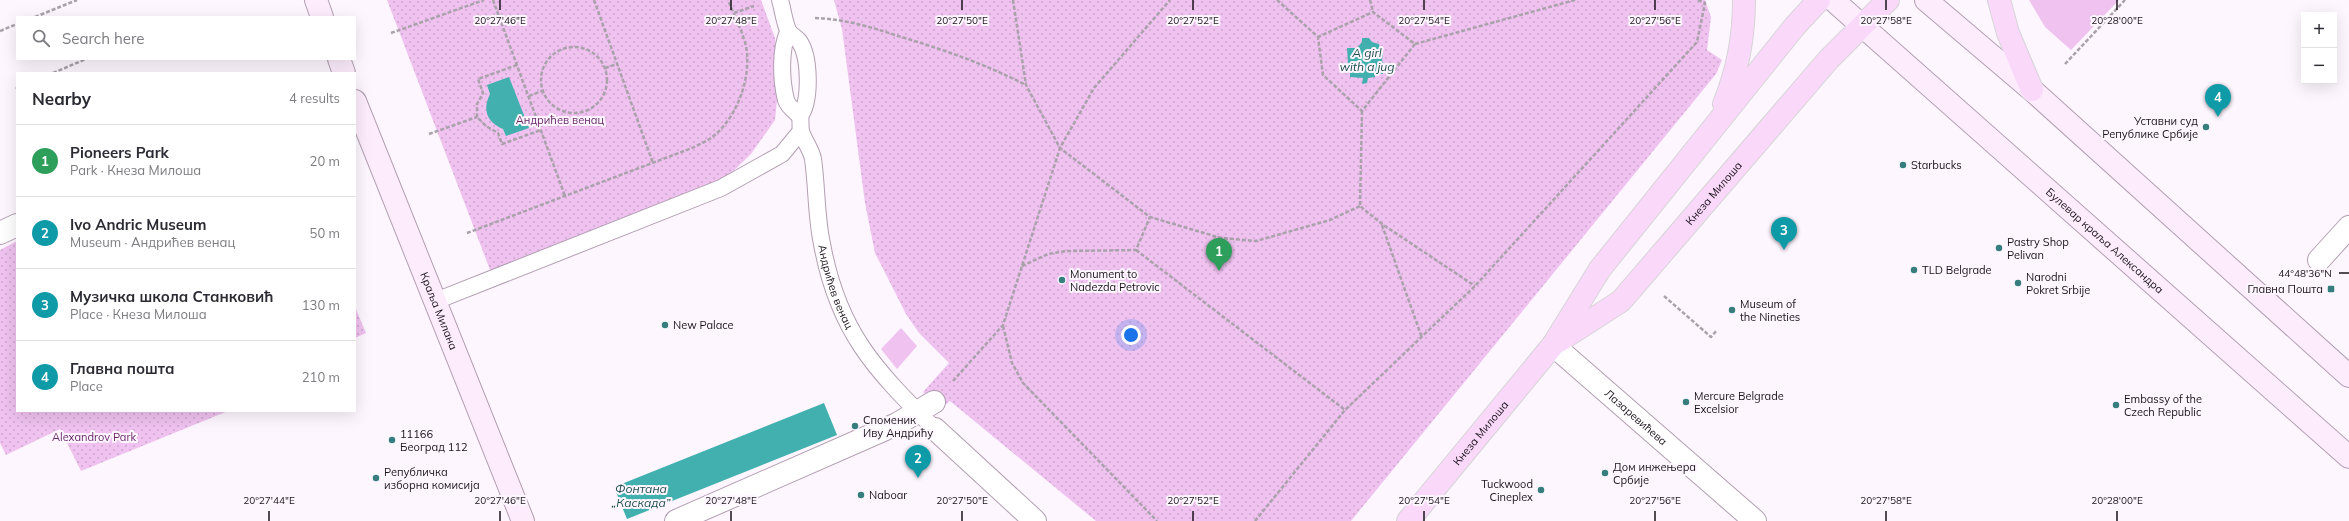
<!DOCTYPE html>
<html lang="en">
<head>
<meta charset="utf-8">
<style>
	body { margin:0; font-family:Mulish,sans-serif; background:#f2f2f3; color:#2b2b33 }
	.controls { position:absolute; right:12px; top:12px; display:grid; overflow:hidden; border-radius:0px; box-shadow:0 4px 16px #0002 }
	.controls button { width:36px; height:36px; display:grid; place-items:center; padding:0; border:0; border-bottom:1px solid #e1e1e2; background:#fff; color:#2b2b33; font:20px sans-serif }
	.you { position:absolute; left:1131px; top:335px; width:14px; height:14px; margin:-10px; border:3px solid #fff; border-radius:50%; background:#1a73e8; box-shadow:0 0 0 6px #1a73e833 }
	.badge { display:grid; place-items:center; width:26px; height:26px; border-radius:50%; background:#367e7d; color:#fff; font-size:13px; font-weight:700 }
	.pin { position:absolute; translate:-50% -33px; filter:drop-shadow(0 1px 2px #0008) }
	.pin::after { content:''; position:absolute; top:21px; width:14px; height:12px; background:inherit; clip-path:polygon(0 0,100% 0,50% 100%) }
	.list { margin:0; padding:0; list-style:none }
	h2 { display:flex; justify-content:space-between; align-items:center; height:52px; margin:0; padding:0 16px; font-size:17px }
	h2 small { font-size:13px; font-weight:400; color:#7c7c81 }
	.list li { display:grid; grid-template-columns:26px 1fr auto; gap:12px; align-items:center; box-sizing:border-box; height:72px; padding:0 16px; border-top:1px solid #e1e1e2 }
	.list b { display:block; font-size:15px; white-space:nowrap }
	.list p { margin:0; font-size:13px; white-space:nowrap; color:#7c7c81 }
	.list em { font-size:13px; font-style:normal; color:#7c7c81 }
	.icon { flex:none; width:22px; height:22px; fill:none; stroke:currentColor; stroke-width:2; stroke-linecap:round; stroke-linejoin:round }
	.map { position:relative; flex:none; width:2349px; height:521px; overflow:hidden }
	.search { position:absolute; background:#fff; box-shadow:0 4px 16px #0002; left:16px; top:16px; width:340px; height:44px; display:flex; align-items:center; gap:10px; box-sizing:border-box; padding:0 14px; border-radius:0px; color:#7c7c81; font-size:15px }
	.panel { position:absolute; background:#fff; box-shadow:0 4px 16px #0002; left:16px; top:72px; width:340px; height:340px; border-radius:0px }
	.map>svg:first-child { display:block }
	.grass { fill:#efc2f0 }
	.park { fill:url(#park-dots) }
	.water { fill:#41b0af }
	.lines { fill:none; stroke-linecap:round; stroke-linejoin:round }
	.lane-casing { stroke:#b29fb2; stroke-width:18 }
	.street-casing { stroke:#b29fb2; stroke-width:24 }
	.secondary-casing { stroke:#b29fb2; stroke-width:24 }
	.primary-casing { stroke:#d6d5d6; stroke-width:24 }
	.path { stroke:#aaa2aa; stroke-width:2.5; stroke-dasharray:4 2; stroke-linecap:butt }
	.lane { stroke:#fff; stroke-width:16 }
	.street { stroke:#fff; stroke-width:22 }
	.secondary { stroke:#fcecfc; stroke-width:22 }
	.primary { stroke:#f9d8fa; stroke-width:22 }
	.ticks { fill:none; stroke:#1b141b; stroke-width:1.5 }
	.poi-dot { fill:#367e7d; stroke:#fef6ff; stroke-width:1.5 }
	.labels { text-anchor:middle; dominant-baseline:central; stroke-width:4; stroke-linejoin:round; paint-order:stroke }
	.park-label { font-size:11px; fill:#6a296d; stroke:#fef6ff }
	.poi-label { font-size:11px; fill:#1b141b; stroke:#fef6ff; text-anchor:start }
	.street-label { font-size:11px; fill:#1b141b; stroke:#fef6ff }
	.water-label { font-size:12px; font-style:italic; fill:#1f4f4e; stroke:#fef6ff }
	.ticks-label { font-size:10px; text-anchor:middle; fill:#1b141b; stroke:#fef6ff; stroke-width:4; stroke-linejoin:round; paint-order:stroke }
</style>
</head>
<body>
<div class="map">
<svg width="2349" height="521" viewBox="0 0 2349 521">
	<defs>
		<pattern id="park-dots" width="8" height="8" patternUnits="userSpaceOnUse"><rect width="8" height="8" fill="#efc2f0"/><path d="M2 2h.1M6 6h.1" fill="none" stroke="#cca6cd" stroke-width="1.8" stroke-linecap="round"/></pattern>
	</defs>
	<rect width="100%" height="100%" fill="#fef6ff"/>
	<g class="grass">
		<path d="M2029,0H2119L2071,50L2045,27Z"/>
		<path d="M901,328L917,346L897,369L881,349Z"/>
	</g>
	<g class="park">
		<path d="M387,0H761L775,38L779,81L775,120L751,154L720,184L492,275Z"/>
		<path d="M834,0H1705L1711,17L1707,50L1722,60L1716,74L1351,521H1096L950,401L942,408L923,392L949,363L919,333L906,314L875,253L865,203L842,29Z"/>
		<path d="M17,241V411H228L81,471L60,429L6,455L0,443V250Z"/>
		<path d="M355,307L366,333L355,338Z"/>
	</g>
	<g class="water">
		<path d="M1362,38H1369L1372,42L1379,44L1380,50L1383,53L1382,61L1387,69L1383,70V74L1376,73L1375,77L1368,78L1367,83L1362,84L1363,78L1350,77V71H1355L1354,65L1348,64L1347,48H1357L1362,42Z"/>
		<path d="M509,77L529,128L506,136L503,129C487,122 482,110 490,94L487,85Z"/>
		<path d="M824,403L837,435L627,519L614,487Z"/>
	</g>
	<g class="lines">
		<defs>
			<g id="lane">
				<path d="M780,0C783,10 784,21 788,30C790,35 796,37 799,41C810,56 811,101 800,116"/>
				<path d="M788,32C780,50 781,80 786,100C788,107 795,111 800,116"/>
				<path id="s1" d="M800,116C801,120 800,127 801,131C804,141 811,149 813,159C817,187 816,216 822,244C838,331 874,369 935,429"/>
				<path d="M433,302L721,188L782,154L801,131"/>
			</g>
			<g id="street">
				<path d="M0,233L17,225"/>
				<path d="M2319,260L2349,227"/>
				<path id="s2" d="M1553,345L1755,521"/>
				<path d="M935,429L1035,521"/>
				<path d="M676,521L897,424L934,402"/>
			</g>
			<g id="secondary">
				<path d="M316,0L322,17"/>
				<path id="s3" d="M1833,0L2349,457"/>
				<path d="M1926,0L2032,90L2349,376"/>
				<path d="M339,59L344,73"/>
				<path id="s4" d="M355,101L523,521"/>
			</g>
			<g id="primary">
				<path d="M1999,0L2008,33L2032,90"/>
				<path d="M1724,104C1738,70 1744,36 1744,0"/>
				<path id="s5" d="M1559,341L1621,301L1829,59L1888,0"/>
				<path id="s6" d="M1408,521L1553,345L1600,269L1795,26L1819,0"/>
			</g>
		</defs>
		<use href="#lane" class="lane-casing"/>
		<use href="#street" class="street-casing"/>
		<use href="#secondary" class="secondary-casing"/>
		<use href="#primary" class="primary-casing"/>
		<g class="path">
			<path d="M493,0L565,196"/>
			<path d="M594,0L653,163"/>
			<path d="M1013,0L1026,85L1060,148L1150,217L1221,238L1256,241L1330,220L1360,206"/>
			<path d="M1277,0L1318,37L1323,75L1362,111L1415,44L1373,12L1318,37"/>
			<path d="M1370,0L1373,12"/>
			<path d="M734,13L754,6"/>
			<path d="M35,17L77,0"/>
			<path d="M815,18C844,19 871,27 898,36C942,49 985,64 1026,85"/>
			<path d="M0,31L17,24"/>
			<path d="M391,33L484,0"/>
			<path d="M1415,44L1575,0"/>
			<circle cx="574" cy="80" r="33"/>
			<path d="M2065,64L2125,0"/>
			<path d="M517,65L478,79L483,93L477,104V117L486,126L498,133L502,144L541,130"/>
			<path d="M605,68L617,64"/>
			<path d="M53,73L86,59"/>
			<path d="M16,89L17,88"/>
			<path d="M529,96L542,91"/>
			<path d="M1362,111L1360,206L1382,224L1475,286"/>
			<path d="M429,134L477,117"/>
			<path d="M1382,225L1422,338"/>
			<path d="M467,233L692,148C698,145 705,142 711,138C737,119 752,77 746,46C742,30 734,15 728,0"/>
			<path d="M1136,250L1345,410"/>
			<path d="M1022,266L1048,254L1066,251L1136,250L1150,217"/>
			<path d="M1664,296L1711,337L1717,330"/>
			<path d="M1003,326L1012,363L1023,383L1157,521"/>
			<path d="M953,381L1003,325L1060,148L1094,88L1170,0"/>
			<path d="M1255,521L1345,410L1475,286L1697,42L1705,3L1698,0"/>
		</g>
		<use href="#lane" class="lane"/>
		<use href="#street" class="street"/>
		<use href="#secondary" class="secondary"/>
		<use href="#primary" class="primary"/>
	</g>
	<path class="ticks" d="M500,0V10M731,0V10M962,0V10M1193,0V10M1424,0V10M1655,0V10M1886,0V10M2117,0V10M2339,273H2349M269,511V521M500,511V521M731,511V521M962,511V521M1193,511V521M1424,511V521M1655,511V521M1886,511V521M2117,511V521"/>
	<g class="poi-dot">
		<circle cx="2206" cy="127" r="4"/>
		<circle cx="1903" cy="165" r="4"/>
		<circle cx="1999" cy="248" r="4"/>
		<circle cx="1914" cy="270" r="4"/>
		<circle cx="1062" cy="280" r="4"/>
		<circle cx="2018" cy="283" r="4"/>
		<rect x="2327" y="285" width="8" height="8" rx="2"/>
		<circle cx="1732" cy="310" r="4"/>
		<circle cx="665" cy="325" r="4"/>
		<circle cx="1686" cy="402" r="4"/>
		<circle cx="2116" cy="405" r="4"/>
		<circle cx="855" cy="426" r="4"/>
		<circle cx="392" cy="440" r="4"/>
		<circle cx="1605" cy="473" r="4"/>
		<circle cx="376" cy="478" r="4"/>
		<circle cx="1541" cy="490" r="4"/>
		<circle cx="861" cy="495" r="4"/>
	</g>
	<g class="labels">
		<g class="park-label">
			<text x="560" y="120">Андрићев венац</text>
			<text x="94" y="437">Alexandrov Park</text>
		</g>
		<g class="poi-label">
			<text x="2198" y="121" text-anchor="end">Уставни суд<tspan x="2198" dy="13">Републике Србије</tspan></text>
			<text x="1911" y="165">Starbucks</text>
			<text x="2007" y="242">Pastry Shop<tspan x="2007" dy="13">Pelivan</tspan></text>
			<text x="1922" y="270">TLD Belgrade</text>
			<text x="1070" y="274">Monument to<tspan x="1070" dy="13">Nadezda Petrovic</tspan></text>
			<text x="2026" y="277">Narodni<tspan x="2026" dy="13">Pokret Srbije</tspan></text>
			<text x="2323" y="289" text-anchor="end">Главна Пошта</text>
			<text x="1740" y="304">Museum of<tspan x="1740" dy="13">the Nineties</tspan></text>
			<text x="673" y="325">New Palace</text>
			<text x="1694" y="396">Mercure Belgrade<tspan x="1694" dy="13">Excelsior</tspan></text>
			<text x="2124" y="399">Embassy of the<tspan x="2124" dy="13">Czech Republic</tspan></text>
			<text x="863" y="420">Споменик<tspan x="863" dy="13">Иву Андрићу</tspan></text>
			<text x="400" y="434">11166<tspan x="400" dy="13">Београд 112</tspan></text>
			<text x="1613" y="467">Дом инжењера<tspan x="1613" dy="13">Србије</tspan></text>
			<text x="384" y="472">Републичка<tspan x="384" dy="13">изборна комисија</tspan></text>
			<text x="1533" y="484" text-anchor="end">Tuckwood<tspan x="1533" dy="13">Cineplex</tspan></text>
			<text x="869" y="495">Naboar</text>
		</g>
		<g class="street-label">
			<text stroke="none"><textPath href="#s5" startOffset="216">Кнеза Милоша</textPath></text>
			<text stroke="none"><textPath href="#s3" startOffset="363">Булевар краља Александра</textPath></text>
			<text stroke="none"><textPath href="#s1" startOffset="176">Андрићев венац</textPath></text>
			<text stroke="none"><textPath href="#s4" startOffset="226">Краља Милана</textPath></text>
			<text stroke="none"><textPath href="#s2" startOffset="110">Лазаревићева</textPath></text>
			<text stroke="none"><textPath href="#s6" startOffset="114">Кнеза Милоша</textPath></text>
		</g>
		<g class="water-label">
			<text x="1367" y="52">A girl<tspan x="1367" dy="14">with a jug</tspan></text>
			<text x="641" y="488">Фонтана<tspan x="641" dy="14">„Каскада”</tspan></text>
		</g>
	</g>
	<g class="ticks-label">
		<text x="500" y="24">20°27'46"E</text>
		<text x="731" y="24">20°27'48"E</text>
		<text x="962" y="24">20°27'50"E</text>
		<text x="1193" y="24">20°27'52"E</text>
		<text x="1424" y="24">20°27'54"E</text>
		<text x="1655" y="24">20°27'56"E</text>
		<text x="1886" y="24">20°27'58"E</text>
		<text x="2117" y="24">20°28'00"E</text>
		<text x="2305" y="277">44°48'36"N</text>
		<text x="269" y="504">20°27'44"E</text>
		<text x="500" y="504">20°27'46"E</text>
		<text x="731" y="504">20°27'48"E</text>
		<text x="962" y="504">20°27'50"E</text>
		<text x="1193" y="504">20°27'52"E</text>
		<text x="1424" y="504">20°27'54"E</text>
		<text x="1655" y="504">20°27'56"E</text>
		<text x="1886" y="504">20°27'58"E</text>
		<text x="2117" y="504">20°28'00"E</text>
	</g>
</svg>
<div class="controls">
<button>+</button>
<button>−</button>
</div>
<div class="you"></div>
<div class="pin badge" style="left:1219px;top:271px;background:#2e9e5b">1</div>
<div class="pin badge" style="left:918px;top:478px;background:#0f9aa8">2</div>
<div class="pin badge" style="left:1784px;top:250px;background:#0f9aa8">3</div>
<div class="pin badge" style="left:2218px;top:117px;background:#0f9aa8">4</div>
<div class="search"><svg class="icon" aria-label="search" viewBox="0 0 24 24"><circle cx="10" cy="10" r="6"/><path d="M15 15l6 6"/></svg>Search here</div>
<section class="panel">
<h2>Nearby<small>4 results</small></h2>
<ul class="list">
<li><span class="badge" style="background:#2e9e5b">1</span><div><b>Pioneers Park</b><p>Park · Кнеза Милоша</p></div><em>20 m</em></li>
<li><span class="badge" style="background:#0f9aa8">2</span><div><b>Ivo Andric Museum</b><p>Museum · Андрићев венац</p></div><em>50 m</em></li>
<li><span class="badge" style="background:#0f9aa8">3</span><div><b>Музичка школа Станковић</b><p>Place · Кнеза Милоша</p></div><em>130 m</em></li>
<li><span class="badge" style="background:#0f9aa8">4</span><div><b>Главна пошта</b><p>Place</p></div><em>210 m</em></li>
</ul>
</section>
</div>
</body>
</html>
